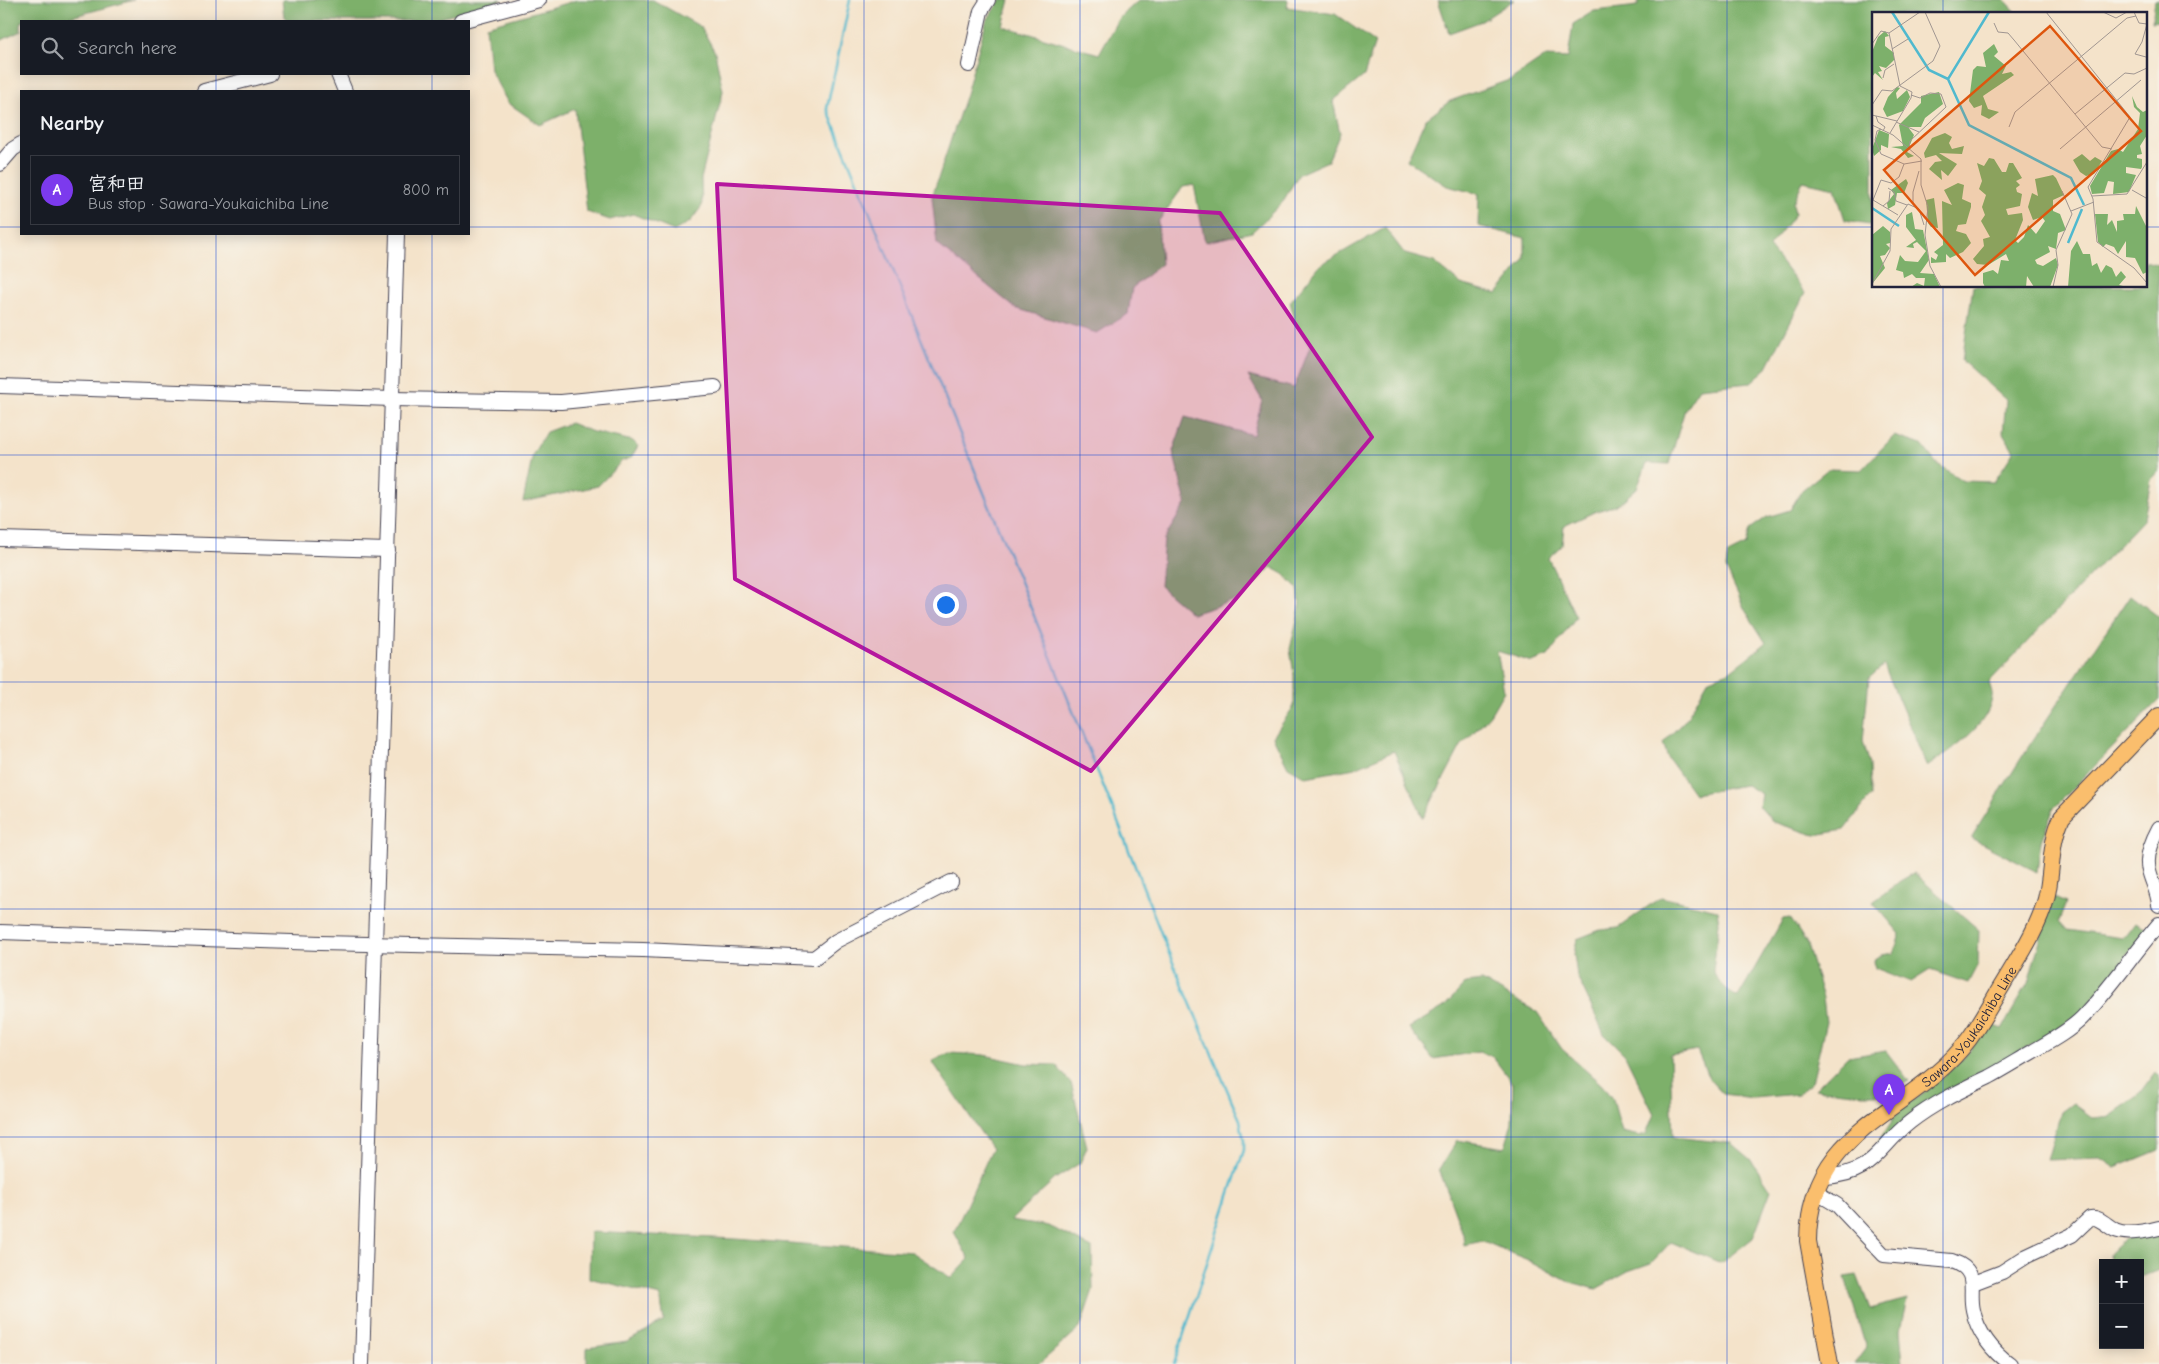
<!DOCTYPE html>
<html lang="en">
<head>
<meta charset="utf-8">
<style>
	body { margin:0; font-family:"Comic Neue","Klee One",sans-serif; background:#20242c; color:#f1f3f6 }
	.controls { position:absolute; right:15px; bottom:15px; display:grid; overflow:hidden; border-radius:0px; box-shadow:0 2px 12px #0003 }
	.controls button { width:45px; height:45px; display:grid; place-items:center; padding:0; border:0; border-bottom:1px solid #363941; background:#171b24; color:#f1f3f6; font:25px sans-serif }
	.you { position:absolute; left:945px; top:604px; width:18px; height:18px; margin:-12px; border:4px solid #fff; border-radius:50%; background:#1a73e8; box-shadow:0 0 0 8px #1a73e833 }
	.badge { display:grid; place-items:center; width:32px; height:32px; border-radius:50%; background:#7c3aed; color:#fff; font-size:16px; font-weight:700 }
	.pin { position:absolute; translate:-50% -41px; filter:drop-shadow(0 1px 2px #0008) }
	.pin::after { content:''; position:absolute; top:26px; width:18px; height:15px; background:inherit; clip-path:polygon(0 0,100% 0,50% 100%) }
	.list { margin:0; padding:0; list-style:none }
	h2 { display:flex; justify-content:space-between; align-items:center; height:65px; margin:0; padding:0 20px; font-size:21px }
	h2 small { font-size:16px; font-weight:400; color:#9ea1a6 }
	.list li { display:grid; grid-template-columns:32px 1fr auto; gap:15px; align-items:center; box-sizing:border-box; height:70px; margin:0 10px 10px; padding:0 10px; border:1px solid #363941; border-radius:0px }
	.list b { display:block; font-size:19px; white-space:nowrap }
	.list p { margin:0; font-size:16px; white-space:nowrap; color:#9ea1a6 }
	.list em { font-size:16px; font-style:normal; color:#9ea1a6 }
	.icon { flex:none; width:28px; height:28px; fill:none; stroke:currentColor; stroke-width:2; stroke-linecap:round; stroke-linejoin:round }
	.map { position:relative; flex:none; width:2159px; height:1364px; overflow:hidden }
	.search { position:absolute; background:#171b24; box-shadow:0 2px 12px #0003; left:20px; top:20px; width:450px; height:55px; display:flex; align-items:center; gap:12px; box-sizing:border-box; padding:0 18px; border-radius:0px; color:#9ea1a6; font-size:19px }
	.panel { position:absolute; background:#171b24; box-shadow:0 2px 12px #0003; left:20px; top:90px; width:450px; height:145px; border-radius:0px }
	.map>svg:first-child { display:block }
	.forest { fill:#7db06b; stroke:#506953 }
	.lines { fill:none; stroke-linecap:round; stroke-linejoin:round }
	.stream { stroke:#50b9ce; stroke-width:2.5 }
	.minor-casing { stroke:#423f50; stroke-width:16 }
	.major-casing { stroke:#423f50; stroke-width:18 }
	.minor { stroke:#fff; stroke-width:14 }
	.major { stroke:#fabe6d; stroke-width:16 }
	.marked { fill:#b5179e; fill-opacity:0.2; stroke:#b5179e; stroke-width:4; stroke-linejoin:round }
	.grid { fill:none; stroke:#1d4ed8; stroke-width:1; stroke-opacity:0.55 }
	.labels { text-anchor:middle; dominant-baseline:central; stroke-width:4; stroke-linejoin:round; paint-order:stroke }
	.street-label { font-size:14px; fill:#22223b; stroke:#f7f3e8 }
	.inset-river { fill:none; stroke:#50b9ce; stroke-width:2.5 }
	.inset-road { fill:none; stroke:#a09691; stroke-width:1 }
	.view { fill:#de560e; fill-opacity:0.15; stroke:#de560e; stroke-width:2.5 }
	.inset-edge { fill:none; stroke:#22223b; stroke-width:2.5 }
</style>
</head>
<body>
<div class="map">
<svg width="2159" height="1364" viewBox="0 0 2159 1364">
	<rect width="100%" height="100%" fill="#f7f3e8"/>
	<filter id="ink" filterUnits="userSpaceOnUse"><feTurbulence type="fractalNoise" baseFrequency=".02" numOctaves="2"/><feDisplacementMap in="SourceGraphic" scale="10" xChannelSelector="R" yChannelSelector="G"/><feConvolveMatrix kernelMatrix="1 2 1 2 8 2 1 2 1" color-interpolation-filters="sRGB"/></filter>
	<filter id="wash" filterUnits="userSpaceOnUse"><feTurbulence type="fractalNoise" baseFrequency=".0096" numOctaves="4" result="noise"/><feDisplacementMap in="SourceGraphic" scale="20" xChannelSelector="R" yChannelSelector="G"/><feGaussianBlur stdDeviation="1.12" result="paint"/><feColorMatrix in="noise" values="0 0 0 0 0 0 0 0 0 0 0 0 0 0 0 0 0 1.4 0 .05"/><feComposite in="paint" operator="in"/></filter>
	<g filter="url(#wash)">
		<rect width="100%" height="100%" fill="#f4e3ca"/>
		<g class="forest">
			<path d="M0,0H134L56,21H21V31L0,41Z"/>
			<path d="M282,0H502L431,21H289L284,17Z"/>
			<path d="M577,0H653L701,27L715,52L723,91L701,179L702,206L690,222L674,231L633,214L610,220L587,212L575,109L540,125L508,103L490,70L486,26Z"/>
			<path d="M1000,0H1010L1003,26L1099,54L1118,19L1139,0H1288L1287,7L1335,14L1375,42L1364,76L1333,101L1340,133L1328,161L1299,174L1282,203L1252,232L1205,242L1194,185L1183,187L1158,222L1161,264L1132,288L1128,314L1097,333L1015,308L937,244L932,197L966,94L986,22Z"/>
			<path d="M1438,0H1514L1482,21L1449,33Z"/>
			<path d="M1638,0H2005L2018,14H1873V221L1869,224L1845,220L1835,188L1803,181L1793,203L1795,214L1769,247L1805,293L1766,369L1750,383L1699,388L1685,409L1669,464L1647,463L1637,488L1619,504L1594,512L1564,526L1562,545L1548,558L1576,617L1548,656L1532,662L1497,651L1504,691L1490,715L1461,746L1423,818L1394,751L1355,768L1306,777L1288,767L1273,737L1294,706V675L1290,649L1300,607L1298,589L1284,574L1271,567L1242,598L1192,614L1160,586L1164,539L1186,503L1173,451L1185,417L1253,435L1262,400L1248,376L1294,388L1310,347L1295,320L1290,302L1320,265L1385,228L1405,254L1434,262L1461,284L1497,294L1525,259V238L1478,226L1479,194L1447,186L1407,160L1425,120L1450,101L1512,79L1544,57L1568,58L1573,24L1594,11L1638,6Z"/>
			<path d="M2155,0H2159V21L2152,22Z"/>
			<path d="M2145,261L2159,265V471L2151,480L2144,519L1989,682C1990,687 1993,693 1992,697C1989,727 1949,751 1927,767L1884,665L1869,678L1863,741L1870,765L1871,796L1844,830L1815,835L1773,822L1759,806L1761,794L1746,785L1694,794L1668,758L1663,743L1686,719L1709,679L1729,672L1766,643L1745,610L1726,568L1728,554L1746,545L1750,529L1767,517L1790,510L1802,490L1828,469L1861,470L1894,436L1922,445L1936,463L1963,481L1994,482L2014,451L2003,433L2006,400L1962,361L1973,286H2145Z"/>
			<path d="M570,423L593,432L633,441L638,446L631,458L622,461L598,486L523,502L533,454L546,432Z"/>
			<path d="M2130,595L2159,617V700L2054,808L2041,841L2037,872L1971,838L2027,749Z"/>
			<path d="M1914,873L1979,930L1978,964L1968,983L1930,970L1911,982L1875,968L1874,960L1881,955L1894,953L1900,934L1873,902L1900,881Z"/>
			<path d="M1661,897L1717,910L1719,923L1713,971C1718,983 1727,992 1738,997L1783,919L1790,918L1806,942L1823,998L1826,1022L1812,1082L1798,1094L1753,1098L1723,1094L1709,1079L1697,1050L1670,1055L1673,1137L1731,1143L1751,1160L1771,1190L1753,1238L1721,1263L1671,1242L1651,1263L1628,1271L1596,1289L1567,1281L1528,1260L1483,1241L1464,1245L1463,1234L1439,1169L1457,1140L1505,1148L1512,1122L1513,1084L1492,1056L1479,1052L1433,1059L1409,1028L1444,1007L1466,983L1482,981L1537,1012L1562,1049L1602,1085L1613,1100L1622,1132L1639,1136L1646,1134L1654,1114L1625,1055L1604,1034L1577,976L1574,954L1577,939L1600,930L1618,928Z"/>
			<path d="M2052,897L2066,903L2059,921L2067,930L2123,938L2135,922L2149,929L2081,1013L2046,1037L1952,1090L1853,1166L1876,1146L1900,1108L1918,1097L1962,1060L1989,1024L2002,1029L2028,983Z"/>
			<path d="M1886,1051L1909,1081L1891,1094H1863L1815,1089L1847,1057Z"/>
			<path d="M949,1053L984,1055L1026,1064L1056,1065L1071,1083L1087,1147L1080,1163L1055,1179L1011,1220L1049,1226L1092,1248L1093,1290L1080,1328L1039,1364H587V1348L627,1342L664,1321L660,1296L589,1278L590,1232L735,1239L912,1252L951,1278L969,1259L954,1232L992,1149L932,1061Z"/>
			<path d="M2156,1072L2159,1075V1150L2115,1168L2100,1158L2047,1160L2061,1112L2073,1103L2093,1118L2111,1116L2138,1096Z"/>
			<path d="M2159,1236V1270L2141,1277L2140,1263H2110L2109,1254C2129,1232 2133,1239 2159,1236Z"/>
			<path d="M1857,1275L1870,1309L1907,1299L1900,1330L1903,1364H1854L1866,1348L1845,1277Z"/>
		</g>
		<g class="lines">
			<path class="stream" d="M850,0L827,108L1112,807L1168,951L1240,1120L1244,1140V1150L1174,1364"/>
		</g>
	</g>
	<g filter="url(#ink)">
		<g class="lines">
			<defs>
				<g id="minor">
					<path d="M461,21L539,0"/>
					<path d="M969,65L981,11L988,0"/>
					<path d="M338,74L345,91"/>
					<path d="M204,91L270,74"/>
					<path d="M0,164L13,149L21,144"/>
					<path d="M0,386L392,399L561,402L715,387"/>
					<path d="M0,539L388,550"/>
					<path d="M2159,828C2153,839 2145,857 2149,870C2152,883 2158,891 2159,905"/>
					<path d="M0,932L320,943L643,950L814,958L836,941L951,882"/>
					<path d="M1824,1177C1875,1174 1877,1148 1910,1122C1934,1103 1962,1090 1989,1077C2004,1069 2018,1060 2032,1052C2049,1042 2068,1032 2082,1018C2110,989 2133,954 2159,924"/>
					<path d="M1817,1193L1837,1205L1884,1255L1952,1261C1981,1271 1968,1289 1973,1310C1977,1332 1993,1352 2010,1364"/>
					<path d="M1973,1283L2002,1272L2027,1256L2072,1235L2090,1218C2099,1216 2107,1226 2115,1230C2126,1235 2147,1231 2159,1228"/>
					<path d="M362,1364L397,234"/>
				</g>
				<g id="major">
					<path id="s1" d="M1830,1364L1808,1241C1809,1124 1913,1115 1969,1039C1982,1021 1992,1002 2003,984C2019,957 2038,929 2046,899C2053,871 2049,844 2062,817L2159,716"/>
				</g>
			</defs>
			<use href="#minor" class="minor-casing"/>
			<use href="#major" class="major-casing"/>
			<use href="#minor" class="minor"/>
			<use href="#major" class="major"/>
		</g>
	</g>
	<path class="marked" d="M717,184L1220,213L1372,437L1091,771L735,579Z"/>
	<path class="grid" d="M216,0V21M432,0V21M648,0V1364M864,0V1364M1080,0V1364M1295,0V1364M1511,0V1364M1727,0V1364M1943,0V14M216,74V91M432,74V91M0,227H21M469,227H1873M2145,227H2159M216,234V1364M432,234V1364M1943,286V1364M0,455H2159M0,682H2159M0,909H2159M0,1137H2159"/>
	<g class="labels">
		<g class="street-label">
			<text stroke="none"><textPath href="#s1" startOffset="404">Sawara-Youkaichiba Line</textPath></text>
		</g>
	</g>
	<g transform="translate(1872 12)">
		<rect width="275" height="275" fill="#f4e3ca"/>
		<path d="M13,19L17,24L13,25V34L22,41V48L14,56L7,54L10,59L6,60L11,68L3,61L0,65V40L6,25ZM122,32L126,40L122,44L134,54L130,62L139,60L142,63L111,84L116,97L127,100L117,107L109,103L110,93L102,96L97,89L101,58L105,54L114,55L111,41ZM25,75L28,76L24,81L25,87L35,78L38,85L31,99L15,105L11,97L16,85ZM67,80L71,92L53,106L49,115H36L42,123L35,140L42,144L36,146L29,137L19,135L31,134L27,113L49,91V84ZM260,84L265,95L271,100L275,98V123L268,134L270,142L265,143V146L270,147V155L269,157L254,155V161L264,163L257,180L241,182L242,170L236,169L232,181L220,182L218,174L239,139L246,137L251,140L266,117L268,101L262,95ZM7,118L17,122L16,136L9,133V138L2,144L0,137ZM73,121L80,125L77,131L80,137L92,134L90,142L67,141L85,152L76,164L69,158L70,168L57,157L63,150L70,149L64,143L53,146L52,141L60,126ZM210,142L218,149L223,145L230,149L222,162L214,164L208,160L201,148ZM117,146L122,147L130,160H134L137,151H141L150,166L144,169L148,173L144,176L145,180L150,182L148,194L134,197L136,203L150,201L151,208L143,228L146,231L152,225L156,213L164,222L173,209L170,205L161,208L156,195L160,181L166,184L163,167L181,163L184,166L192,183L181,188V199L188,202L194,218L186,221L184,237L176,234L178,240L163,248L165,252L171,254L184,246L186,253L178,275H162L155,264L154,275H113L111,271V261L121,258L126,262L129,248L137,249L134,242L116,253L105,252L101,247L112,234L111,227L118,225L109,209L113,203L110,195L114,183L107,177L110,169L105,151L112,154ZM34,167L36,171L32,181H25L23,193L16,197L15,191L22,182L19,178ZM86,171L92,173L90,187L99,191V195L94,212L86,213L84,219L94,222L99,231L91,240L78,246L74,242V250L59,251V245L64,248L66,243L62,240L71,233L70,189L80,193L72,178ZM62,186L66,216L59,215L56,211L54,188ZM264,194L275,216V260L271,262L263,246L254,245V229L246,242L242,235L234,232L231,235L226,230L223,202H236L235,213L240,208L245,220V209L252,208L251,202H263ZM40,200L43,217L51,218L57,248L48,261L62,262L68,275H39L45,271L52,274L53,266H44L40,262L32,266L31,260L24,258L28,243L33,249L46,250L54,239L45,230L41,232L42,236L34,235L44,228L34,215V203ZM11,214L18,220V231L14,232L18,236L13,243L8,244L13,256L0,272V223ZM205,229L211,242H218L220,254L225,251L229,261L234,253L240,256L244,265L249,259L254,265L247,273L255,275H196L199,239Z" fill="#7db06b"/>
		<path class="inset-river" d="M20,0L57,58L76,67M117,0L76,67L97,113L199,166L212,193M0,196L27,214M196,231L210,197"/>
		<path class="inset-road" d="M174,0L258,105L216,175L221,187L225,230L262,256L275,271M231,0L244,6L255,0M262,0L267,11L275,12M122,11L126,20L136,21L142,28L230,135L240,137M17,21L28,74M0,32L9,19L17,21L48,0M20,37L36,27M274,45L263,42L270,30L275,12M11,66L13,58L22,52M0,93L10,78L20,79L61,49L68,34L53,0M203,102L253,61L262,62L275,56M0,103L25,109M4,104L6,110L13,115L11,119M24,110L47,120M0,113L21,123L49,147V173L56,195L53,223L58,254L69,275M137,115L143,100L255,6L264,4M9,117L5,119L3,128L9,142L32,152M18,121L39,86L40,80L28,74M37,136L38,129L74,95L69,82L58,81L48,86L39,83M188,137L269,68M16,176L22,180L24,189L35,193M260,178L274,186M220,184L255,182L275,150M1,188L9,168L19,171L27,165L32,152L50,149M1,188L26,203M41,192V180L47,159M11,194L17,189L18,179M199,199L222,190M0,272L18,239L19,217L36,192L47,197L52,213M181,275L186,253L184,238L200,202L190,179"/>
		<path class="view" d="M178,14L269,119L103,263L12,158Z"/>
		<rect width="275" height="275" class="inset-edge"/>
	</g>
</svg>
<div class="controls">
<button>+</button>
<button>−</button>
</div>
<div class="you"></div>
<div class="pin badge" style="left:1889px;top:1115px">A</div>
<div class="search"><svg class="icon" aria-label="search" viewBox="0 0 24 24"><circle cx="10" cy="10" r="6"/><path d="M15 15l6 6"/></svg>Search here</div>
<section class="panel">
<h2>Nearby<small></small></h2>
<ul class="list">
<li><span class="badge">A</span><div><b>宮和田</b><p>Bus stop · Sawara-Youkaichiba Line</p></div><em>800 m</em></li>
</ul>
</section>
</div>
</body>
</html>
